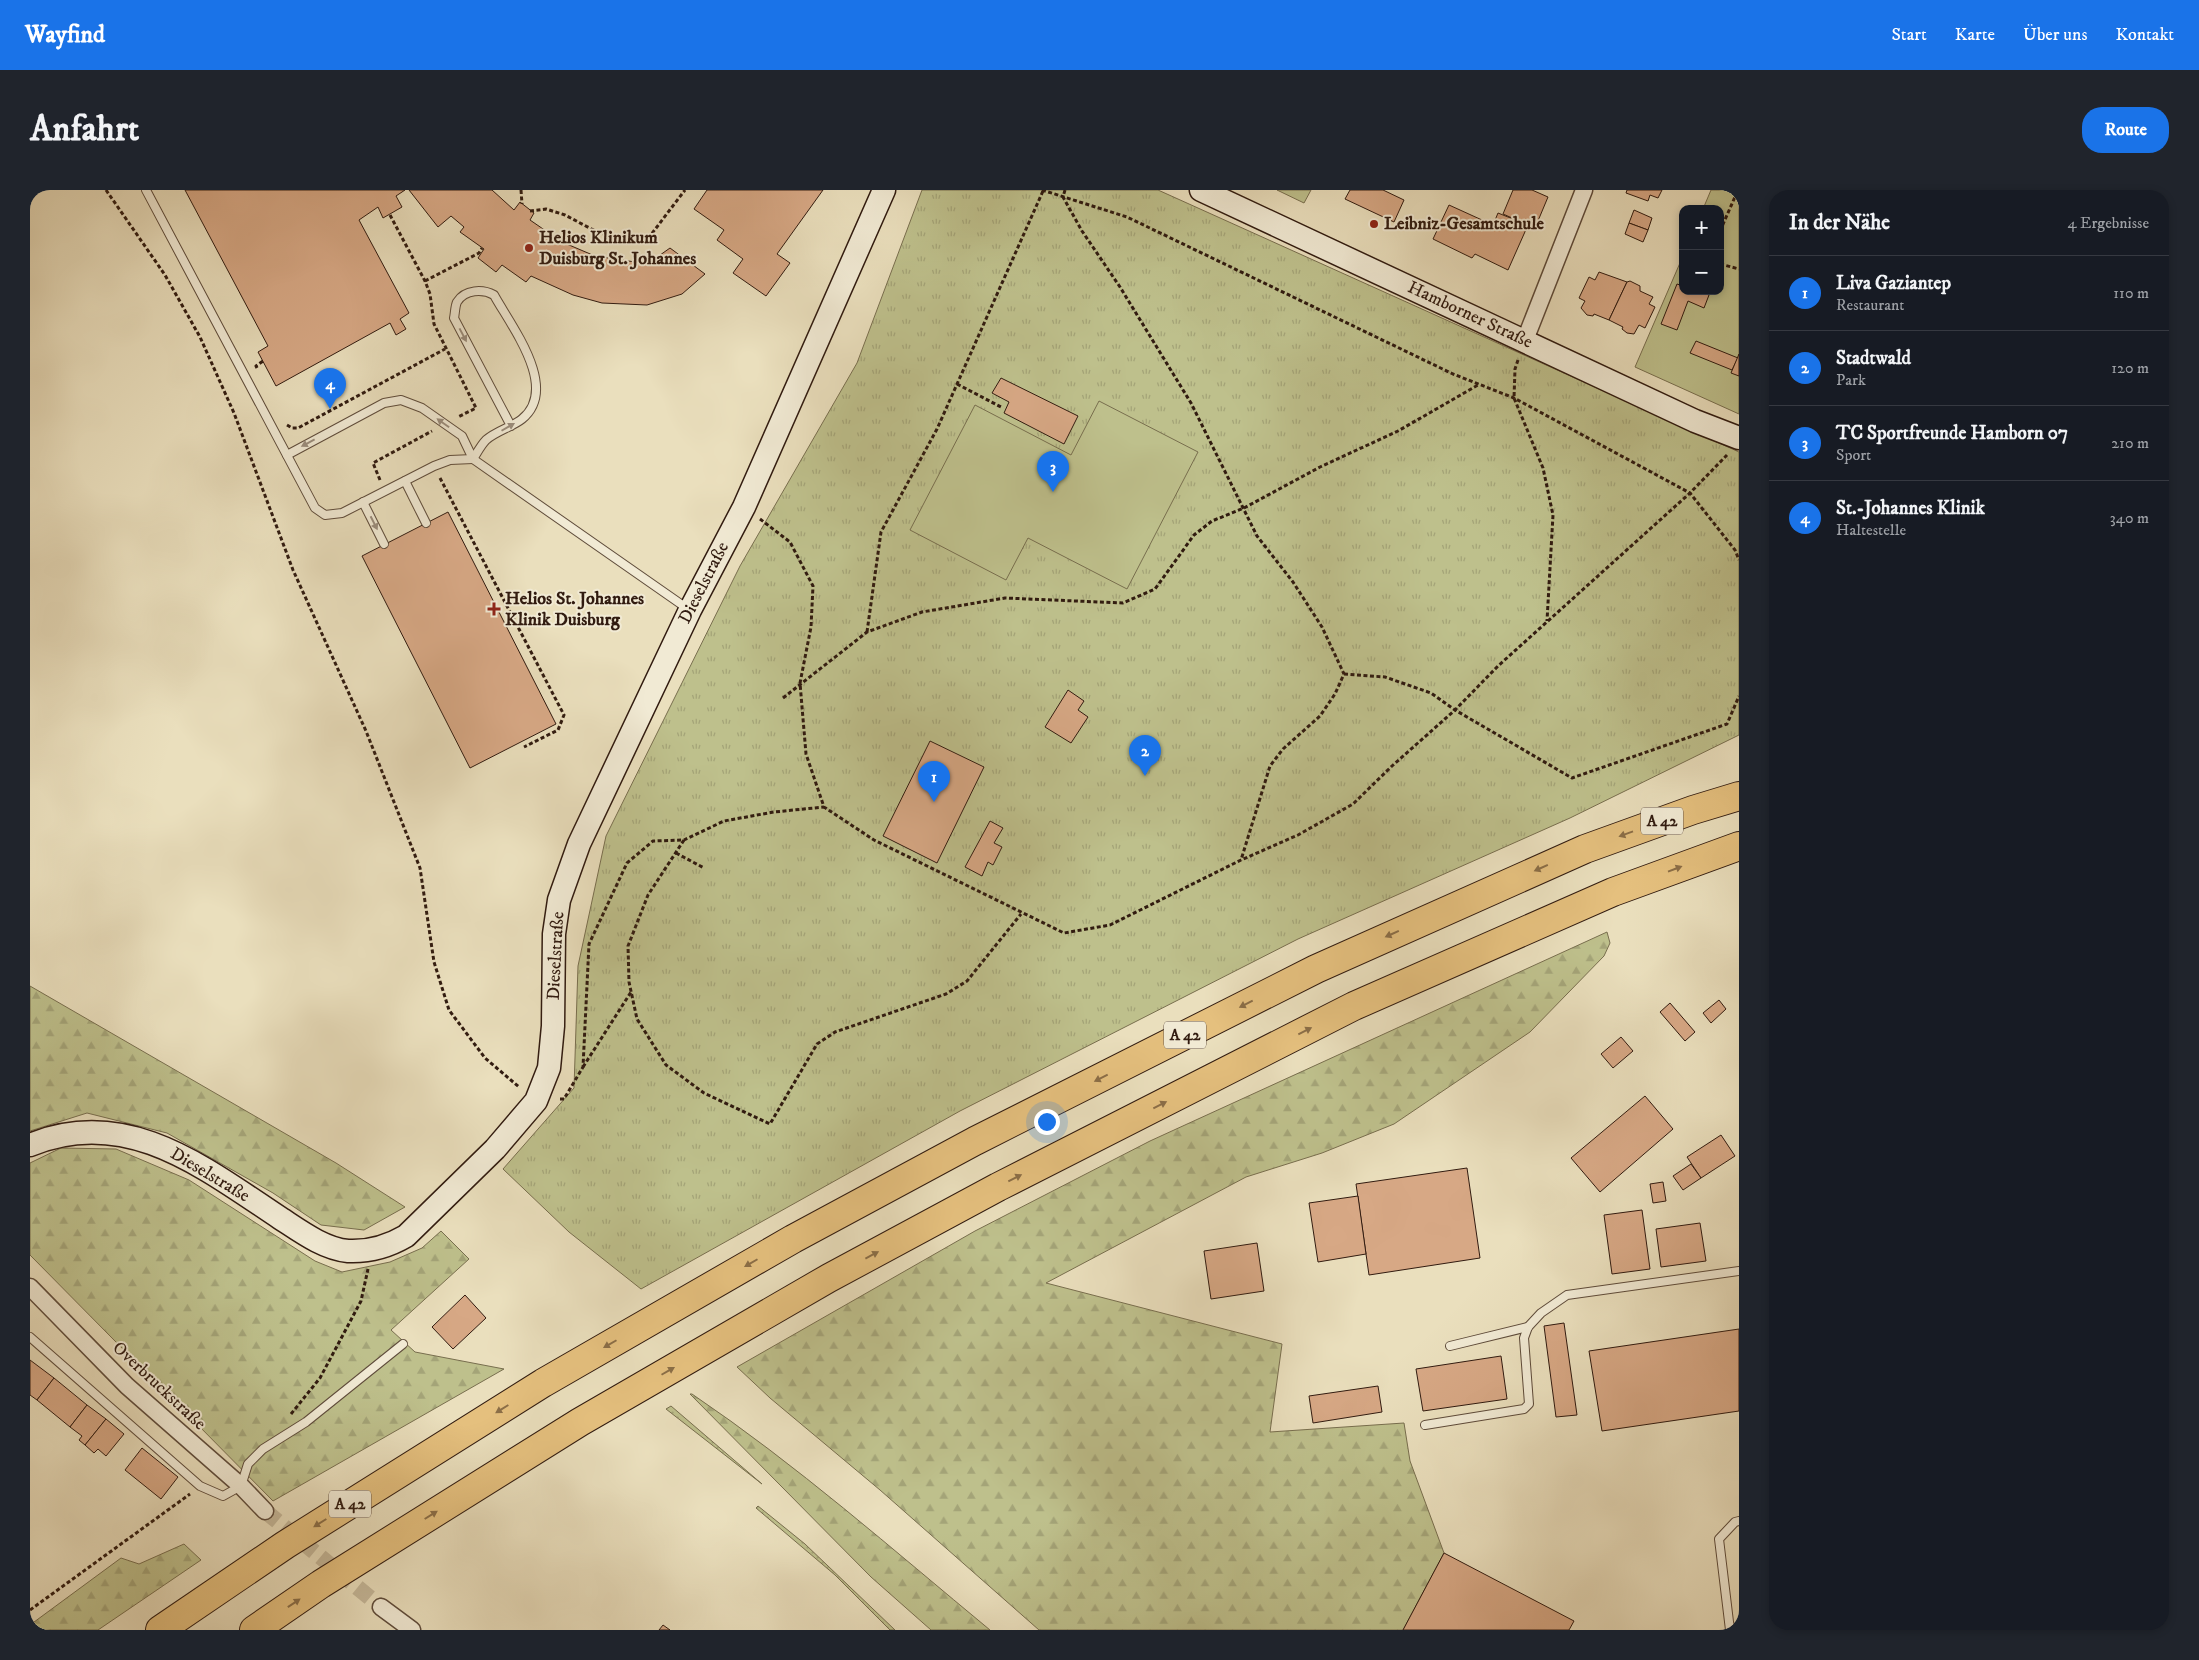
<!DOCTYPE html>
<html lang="de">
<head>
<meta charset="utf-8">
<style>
	body { margin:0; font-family:"IM FELL DW Pica",serif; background:#20242c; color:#f1f3f6 }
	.controls { position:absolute; right:15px; top:15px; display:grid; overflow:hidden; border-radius:10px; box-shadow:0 2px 8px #0003 }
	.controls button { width:45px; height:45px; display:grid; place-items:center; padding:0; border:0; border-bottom:1px solid #363941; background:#171b24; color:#f1f3f6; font:25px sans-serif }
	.you { position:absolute; left:1016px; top:931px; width:18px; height:18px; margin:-12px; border:4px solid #fff; border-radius:50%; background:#1a73e8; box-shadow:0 0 0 8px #1a73e833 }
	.badge { display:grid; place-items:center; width:32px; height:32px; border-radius:50%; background:#1a73e8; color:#fff; font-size:16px; font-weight:700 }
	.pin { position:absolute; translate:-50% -41px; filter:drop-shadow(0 1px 2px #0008) }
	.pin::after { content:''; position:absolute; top:26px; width:18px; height:15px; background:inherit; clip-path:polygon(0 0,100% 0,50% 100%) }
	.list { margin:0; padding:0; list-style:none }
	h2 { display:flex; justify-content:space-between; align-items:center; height:65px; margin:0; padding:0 20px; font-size:21px }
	h2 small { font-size:16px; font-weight:400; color:#9ea1a6 }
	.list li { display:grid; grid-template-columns:32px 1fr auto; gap:15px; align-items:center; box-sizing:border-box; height:75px; padding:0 20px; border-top:1px solid #363941 }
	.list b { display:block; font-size:19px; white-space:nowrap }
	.list p { margin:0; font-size:16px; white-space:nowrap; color:#9ea1a6 }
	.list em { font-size:16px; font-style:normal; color:#9ea1a6 }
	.map { position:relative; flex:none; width:1709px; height:1440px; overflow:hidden; border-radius:20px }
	header { display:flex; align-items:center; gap:30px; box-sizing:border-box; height:70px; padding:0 25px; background:#1a73e8; color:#fff }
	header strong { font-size:24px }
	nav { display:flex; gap:28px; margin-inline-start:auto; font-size:18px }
	.intro { display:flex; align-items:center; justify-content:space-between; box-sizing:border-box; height:120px; padding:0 30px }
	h1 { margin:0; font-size:35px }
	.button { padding:12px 22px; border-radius:20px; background:#1a73e8; color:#fff; font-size:18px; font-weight:700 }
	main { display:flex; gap:30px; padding:0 30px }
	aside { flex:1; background:#171b24; border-radius:20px; box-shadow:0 2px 8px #0003 }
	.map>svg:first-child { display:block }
	.grass { fill:url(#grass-dots); stroke:#786e4e }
	.forest { fill:url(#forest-firs); stroke:#786e4e }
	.park { fill:url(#park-tufts); stroke:#786e4e }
	.garden { fill:#bec08c; stroke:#786e4e }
	.building { fill:#d7a885; stroke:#311b10 }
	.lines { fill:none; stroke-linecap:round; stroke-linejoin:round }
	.street-tunnel { stroke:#c5b89a; stroke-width:16; stroke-dasharray:16 8; stroke-linecap:butt }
	.lane-casing { stroke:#5f4c3b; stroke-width:10 }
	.street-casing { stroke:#5f4c3b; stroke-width:19 }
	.secondary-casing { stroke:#311b10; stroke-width:25 }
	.highway-casing { stroke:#311b10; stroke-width:30 }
	.path { stroke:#311b10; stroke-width:3; stroke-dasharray:4 2.5; stroke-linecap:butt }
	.lane { stroke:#f1ead4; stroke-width:8 }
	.street { stroke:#f1ead4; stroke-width:16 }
	.secondary { stroke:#f1ead4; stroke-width:22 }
	.highway { stroke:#e5c07e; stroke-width:28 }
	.oneway { fill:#9b8d7c }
	.oneway2 { fill:#8b6e47 }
	.poi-dot { fill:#8f2418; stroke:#f1ead4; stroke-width:2 }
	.labels { text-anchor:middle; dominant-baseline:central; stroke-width:4; stroke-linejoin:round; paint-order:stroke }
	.shield { fill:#f1ead4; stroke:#6b594b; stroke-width:1 }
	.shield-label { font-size:16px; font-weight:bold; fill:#311b10 }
	.poi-label { font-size:18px; font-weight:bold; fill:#311b10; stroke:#f1ead4; text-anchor:start }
	.street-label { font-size:18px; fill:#311b10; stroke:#f1ead4 }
</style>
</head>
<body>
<header>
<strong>Wayfind</strong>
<nav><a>Start</a><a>Karte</a><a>Über uns</a><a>Kontakt</a></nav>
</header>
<div class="intro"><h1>Anfahrt</h1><a class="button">Route</a></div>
<main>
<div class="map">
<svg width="1709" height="1440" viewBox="0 0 1709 1440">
	<defs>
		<pattern id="grass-dots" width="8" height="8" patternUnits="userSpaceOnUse" patternTransform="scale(1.25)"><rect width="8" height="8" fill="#bec08c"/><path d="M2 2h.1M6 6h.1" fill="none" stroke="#a4a478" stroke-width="1.8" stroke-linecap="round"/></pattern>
		<pattern id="forest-firs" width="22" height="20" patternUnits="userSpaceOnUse" patternTransform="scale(1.25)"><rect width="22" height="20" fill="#bec08c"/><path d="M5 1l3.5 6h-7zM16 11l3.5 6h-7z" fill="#a4a478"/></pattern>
		<pattern id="park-tufts" width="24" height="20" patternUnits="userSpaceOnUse" patternTransform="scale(1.25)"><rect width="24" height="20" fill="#bec08c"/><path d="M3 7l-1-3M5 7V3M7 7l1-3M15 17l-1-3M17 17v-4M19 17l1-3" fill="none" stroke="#a4a478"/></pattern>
	</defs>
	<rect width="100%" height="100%" fill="#eadfbd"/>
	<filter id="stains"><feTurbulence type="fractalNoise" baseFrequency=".004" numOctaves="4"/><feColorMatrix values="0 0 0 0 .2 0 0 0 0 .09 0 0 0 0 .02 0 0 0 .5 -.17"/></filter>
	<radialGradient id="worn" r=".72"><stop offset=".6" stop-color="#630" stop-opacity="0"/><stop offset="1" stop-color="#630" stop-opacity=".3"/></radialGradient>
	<g class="grass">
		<path d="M641,1216L732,1294L636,1219Z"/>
		<path d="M728,1316L775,1354L865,1440H860L805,1385L726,1318Z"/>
	</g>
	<g class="forest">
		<path d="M1577,742L1580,753L1574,766L1500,842L1364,934L1292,963L1216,987L1016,1093L1252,1154L1240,1242L1374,1233L1380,1271L1414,1363L1373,1440H1009L850,1300L740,1208L707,1177L945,1041L1120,951Z"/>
		<path d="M0,796L306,973L375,1017L334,1040L291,1035L243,1003L137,943L57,923L0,941Z"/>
		<path d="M31,958L86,959L159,990L285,1071L312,1082L360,1072L392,1058L411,1041L439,1069L361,1140L385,1162L474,1179L243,1311L0,1065V973Z"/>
		<path d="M660,1204H662C767,1275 862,1359 960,1440H901L841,1387Z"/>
		<path d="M154,1354L171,1370L68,1440H0V1435L91,1368L109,1374Z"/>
	</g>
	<path class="park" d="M892,0H1128L1709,262V545L1540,628L1268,749L930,921L611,1099L539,1042L473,979L544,898L548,776L576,646L710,376L827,173Z"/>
	<g class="garden">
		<path d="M1247,0H1281L1274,13Z"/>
		<path d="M1681,0H1709V224L1605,177L1653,66V101H1690V19H1673Z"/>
		<path d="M1069,211L1168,262L1097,399L998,348L976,390L880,340L945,215L1041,265Z"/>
	</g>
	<g class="building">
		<path d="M155,0H375L366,6L372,17L353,28L348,17L329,30L379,123L370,129L376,139L366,145L360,133L246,196L228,162L238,156Z"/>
		<path d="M379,0H462L484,20L490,12L504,23L500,30L532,52L565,66L612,73L623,70L640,58L675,84L652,104L617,115L572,113L543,105L501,86L496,92L472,75L466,82L448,68L454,59L430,42L434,37L421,26L408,37Z"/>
		<path d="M677,0H793L747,64L760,73L736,106L703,83L713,69L687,50L694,40L664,19Z"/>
		<path d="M1320,0H1353L1374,10L1364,32L1315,9Z"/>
		<path d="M1483,0H1502L1518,7L1505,38L1473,24Z"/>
		<path d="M1597,0H1632L1628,8L1620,5L1618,11L1596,3Z"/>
		<path d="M1419,15L1463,35L1468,23L1498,35L1478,80L1445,64L1442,68L1403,49Z"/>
		<path d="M1604,20L1622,28L1618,40L1599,33Z"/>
		<path d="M1599,33L1618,40L1613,52L1595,44Z"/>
		<path d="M1569,82L1597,92L1579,130L1564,124L1563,126L1557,125L1551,118L1555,111L1549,108L1559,87L1565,90Z"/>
		<path d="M1600,91L1610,96V101L1623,107L1619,114L1625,117L1615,138L1609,135L1604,144L1597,143L1592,139L1593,137L1579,130L1597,92Z"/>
		<path d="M1647,94L1653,96V101H1671L1679,105L1674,118L1658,111L1647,140L1631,134Z"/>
		<path d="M1666,151L1708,168L1702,180L1660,163Z"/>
		<path d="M1709,164V186L1701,183Z"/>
		<path d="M971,188L1048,226L1034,254L974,223L979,212L962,203Z"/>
		<path d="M418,322L526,534L440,578L332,366Z"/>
		<path d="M1038,500L1054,511L1048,520L1058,527L1041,553L1015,537Z"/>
		<path d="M900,551L954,577L907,673L853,646Z"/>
		<path d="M960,631L973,638L964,653L972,657L963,675L958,672L952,686L935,677Z"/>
		<path d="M1689,810L1696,819L1681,833L1673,823Z"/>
		<path d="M1640,813L1665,842L1655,851L1630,822Z"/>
		<path d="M1591,847L1603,861L1583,878L1571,864Z"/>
		<path d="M1615,906L1643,939L1570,1002L1541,968Z"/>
		<path d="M1691,945L1705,966L1671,988L1657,967Z"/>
		<path d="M1661,974L1671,988L1653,1000L1643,986Z"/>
		<path d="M1437,978L1450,1068L1339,1085L1326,994Z"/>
		<path d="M1633,992L1636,1011L1623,1013L1620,994Z"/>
		<path d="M1328,1006L1336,1064L1288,1072L1279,1013Z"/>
		<path d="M1612,1020L1620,1079L1582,1084L1574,1025Z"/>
		<path d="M1670,1033L1676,1071L1631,1077L1626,1039Z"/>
		<path d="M1227,1053L1234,1101L1181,1109L1174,1061Z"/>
		<path d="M435,1105L456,1128L423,1159L402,1137Z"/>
		<path d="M1534,1133L1547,1225L1526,1227L1514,1136Z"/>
		<path d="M1709,1139V1221L1572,1241L1559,1161Z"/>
		<path d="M1471,1166L1477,1209L1393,1221L1386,1179Z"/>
		<path d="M0,1170L24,1188L7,1210L0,1205Z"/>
		<path d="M24,1188L57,1215L40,1237L7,1210Z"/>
		<path d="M1348,1196L1352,1222L1283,1233L1279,1206Z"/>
		<path d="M57,1215L76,1229L55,1255L49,1250L52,1246L40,1237Z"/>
		<path d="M76,1229L94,1244L76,1266L68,1259L64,1263L55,1255Z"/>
		<path d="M112,1258L148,1287L131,1309L95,1280Z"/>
		<path d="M1414,1363L1544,1431L1539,1440H1373Z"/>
		<path d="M633,1435L640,1440H629Z"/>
	</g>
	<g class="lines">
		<path class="street-tunnel" d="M235,1321L351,1417"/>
		<defs>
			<g id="lane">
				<path d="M116,0L285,318L295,325L312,323L404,276L420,270L443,269"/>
				<path d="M257,265L354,213L371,210L392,218L432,246L443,269L658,419"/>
				<path d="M443,269C447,263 451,255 456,250C466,241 482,237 492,229C530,198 481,136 464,105C453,99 435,99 427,112C425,116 425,124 424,128L481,236"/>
				<path d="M375,291L396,333"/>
				<path d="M333,312L354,354"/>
				<path d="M0,1147L170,1296L193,1306L211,1296L218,1274L233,1259L276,1232L373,1154"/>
				<path d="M1420,1156L1498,1137"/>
				<path d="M1395,1235L1494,1219L1499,1214L1494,1148L1498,1137L1511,1123L1537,1105L1709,1081"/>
				<path d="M1700,1440L1689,1349L1705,1332L1709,1331"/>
			</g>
			<g id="street">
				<path d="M1495,150L1554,0"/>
				<path d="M0,1097L97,1196L211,1296L235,1321"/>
				<path d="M351,1417L382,1440"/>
			</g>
			<g id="secondary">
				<path d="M1171,0L1665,231L1709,248"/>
				<path d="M0,955C96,915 173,977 250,1028C270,1041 294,1059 318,1061C339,1062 359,1056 376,1046L465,959L506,911L519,878L523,836L524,744L529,710L549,654L660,420L714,317L854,0"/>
			</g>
			<g id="highway">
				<path d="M130,1440L255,1355L513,1193L763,1049L945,951L1286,779L1555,659L1663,620L1709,606"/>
				<path d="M224,1440L291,1394L550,1232L799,1088L968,997L1324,816L1583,702L1709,656"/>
			</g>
		</defs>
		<use href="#lane" class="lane-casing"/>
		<use href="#street" class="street-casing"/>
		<use href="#secondary" class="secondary-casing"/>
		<use href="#highway" class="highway-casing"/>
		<g class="path">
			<path d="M76,0L135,85L170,147L204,223L263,380L336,541L390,678L404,772L419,820L455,868L489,897"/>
			<path d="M491,0L492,14"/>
			<path d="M1012,0L1097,27L1423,184L1484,208L1660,303L1705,360L1709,370"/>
			<path d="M1035,0L1033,7L1052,41L1090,97L1161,213L1227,346L1263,392L1292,437L1314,484L1305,504L1290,526L1253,559L1240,576L1211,670"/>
			<path d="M500,21L516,19L535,25L569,43L597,50L620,46L655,0"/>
			<path d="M360,25L395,91L400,104L404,134L446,218L428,227"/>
			<path d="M1690,41L1708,0"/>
			<path d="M1690,74L1709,79"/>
			<path d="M395,91L449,63L452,58"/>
			<path d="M1488,170L1485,179L1484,208L1513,278L1523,325L1517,431"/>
			<path d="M227,178L226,176L233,171"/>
			<path d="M927,194L971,217"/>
			<path d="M257,235L262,238H268L415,159"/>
			<path d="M410,288L534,525L528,540L494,557"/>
			<path d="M350,290L343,273L402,241"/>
			<path d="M730,329L760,352L783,396L781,437L770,493L776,564L794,617L844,650L1034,743L1080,735L1211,670L1268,645L1323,614L1362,576L1425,520L1468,476L1660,303L1697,265"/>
			<path d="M837,442L851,342L907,239L1013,1"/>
			<path d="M1314,484L1355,487L1401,503L1425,520L1542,588L1697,534L1709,506"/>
			<path d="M753,508L837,442L892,422L975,408L1093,413L1125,399L1164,345L1182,331L1214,318L1290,277L1368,241L1448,195"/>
			<path d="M654,650L618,705L598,756L599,792L607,829L636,875L674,903L740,934L787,854L805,842L916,804L937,791L991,724"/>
			<path d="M646,663L674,678"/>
			<path d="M553,877L601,802"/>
			<path d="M530,909H534L553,877L559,754L597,673L623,651L654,650L694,631L744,622L794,617"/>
			<path d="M261,1224L290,1188L331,1111L338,1079"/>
			<path d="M0,1420L160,1304"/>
		</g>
		<use href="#lane" class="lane"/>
		<use href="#street" class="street"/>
		<use href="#secondary" class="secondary"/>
		<use href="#highway" class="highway"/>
	</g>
	<defs><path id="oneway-solid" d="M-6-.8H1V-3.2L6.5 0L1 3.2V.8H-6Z" transform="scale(1.25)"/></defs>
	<g class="oneway">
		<use href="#oneway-solid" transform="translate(433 145) rotate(62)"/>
		<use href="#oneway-solid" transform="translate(413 233) rotate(-145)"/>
		<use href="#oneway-solid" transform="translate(478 237) rotate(-30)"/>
		<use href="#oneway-solid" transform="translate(278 253) rotate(152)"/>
		<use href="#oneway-solid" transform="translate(344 333) rotate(63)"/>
	</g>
	<g class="oneway2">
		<use href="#oneway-solid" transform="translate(1596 644) rotate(160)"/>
		<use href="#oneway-solid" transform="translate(1511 678) rotate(156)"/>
		<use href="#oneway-solid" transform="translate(1645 679) rotate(-21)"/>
		<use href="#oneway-solid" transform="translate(1362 744) rotate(156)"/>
		<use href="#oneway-solid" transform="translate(1216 814) rotate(153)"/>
		<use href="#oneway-solid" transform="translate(1275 841) rotate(-27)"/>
		<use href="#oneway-solid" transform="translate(1071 888) rotate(153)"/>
		<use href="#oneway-solid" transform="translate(1130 915) rotate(-27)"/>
		<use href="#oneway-solid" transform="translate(985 988) rotate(-27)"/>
		<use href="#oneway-solid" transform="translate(842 1065) rotate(-28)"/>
		<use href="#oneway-solid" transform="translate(721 1073) rotate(150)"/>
		<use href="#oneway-solid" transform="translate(580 1154) rotate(150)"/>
		<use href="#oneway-solid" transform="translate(638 1181) rotate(-30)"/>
		<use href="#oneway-solid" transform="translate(472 1219) rotate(148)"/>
		<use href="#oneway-solid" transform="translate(401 1325) rotate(-32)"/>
		<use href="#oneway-solid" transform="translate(290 1333) rotate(148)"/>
		<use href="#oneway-solid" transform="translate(264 1413) rotate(-34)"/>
	</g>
	<g class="poi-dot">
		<circle cx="1344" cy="34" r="5"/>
		<circle cx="499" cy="58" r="5"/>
		<path d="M461.5 411.5h5v5h5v5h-5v5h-5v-5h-5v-5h5z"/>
	</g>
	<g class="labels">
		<g class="shield">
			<rect x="1611" y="617.5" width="42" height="27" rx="4"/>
			<rect x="1134" y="831.5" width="42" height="27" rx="4"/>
			<rect x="299" y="1300.5" width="42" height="27" rx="4"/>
		</g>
		<g class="shield-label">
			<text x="1632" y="631">A 42</text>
			<text x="1155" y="845">A 42</text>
			<text x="320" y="1314">A 42</text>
		</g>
		<g class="poi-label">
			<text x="1354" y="34">Leibniz-Gesamtschule</text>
			<text x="509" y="48">Helios Klinikum<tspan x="509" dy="21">Duisburg St. Johannes</tspan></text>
			<text x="475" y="409">Helios St. Johannes<tspan x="475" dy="21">Klinik Duisburg</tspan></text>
		</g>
		<g class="street-label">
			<text transform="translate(1440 125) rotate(25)">Hamborner Straße</text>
			<text transform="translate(674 393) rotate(-63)">Dieselstraße</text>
			<text transform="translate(526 766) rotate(-87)">Dieselstraße</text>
			<text transform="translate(180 985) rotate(31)">Dieselstraße</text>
			<text transform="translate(129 1196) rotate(43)">Overbruckstraße</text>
		</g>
	</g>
	<rect width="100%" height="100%" filter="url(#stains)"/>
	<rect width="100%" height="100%" fill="url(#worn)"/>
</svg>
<div class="controls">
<button>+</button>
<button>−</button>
</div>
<div class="you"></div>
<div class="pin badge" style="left:904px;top:612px">1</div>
<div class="pin badge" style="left:1115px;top:586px">2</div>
<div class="pin badge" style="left:1023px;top:302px">3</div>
<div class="pin badge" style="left:300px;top:219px">4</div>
</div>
<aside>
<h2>In der Nähe<small>4 Ergebnisse</small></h2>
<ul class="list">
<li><span class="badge">1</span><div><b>Liva Gaziantep</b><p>Restaurant</p></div><em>110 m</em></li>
<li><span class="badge">2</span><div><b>Stadtwald</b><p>Park</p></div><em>120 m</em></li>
<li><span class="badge">3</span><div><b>TC Sportfreunde Hamborn 07</b><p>Sport</p></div><em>210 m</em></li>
<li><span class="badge">4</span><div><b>St.-Johannes Klinik</b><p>Haltestelle</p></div><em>340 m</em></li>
</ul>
</aside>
</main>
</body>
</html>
